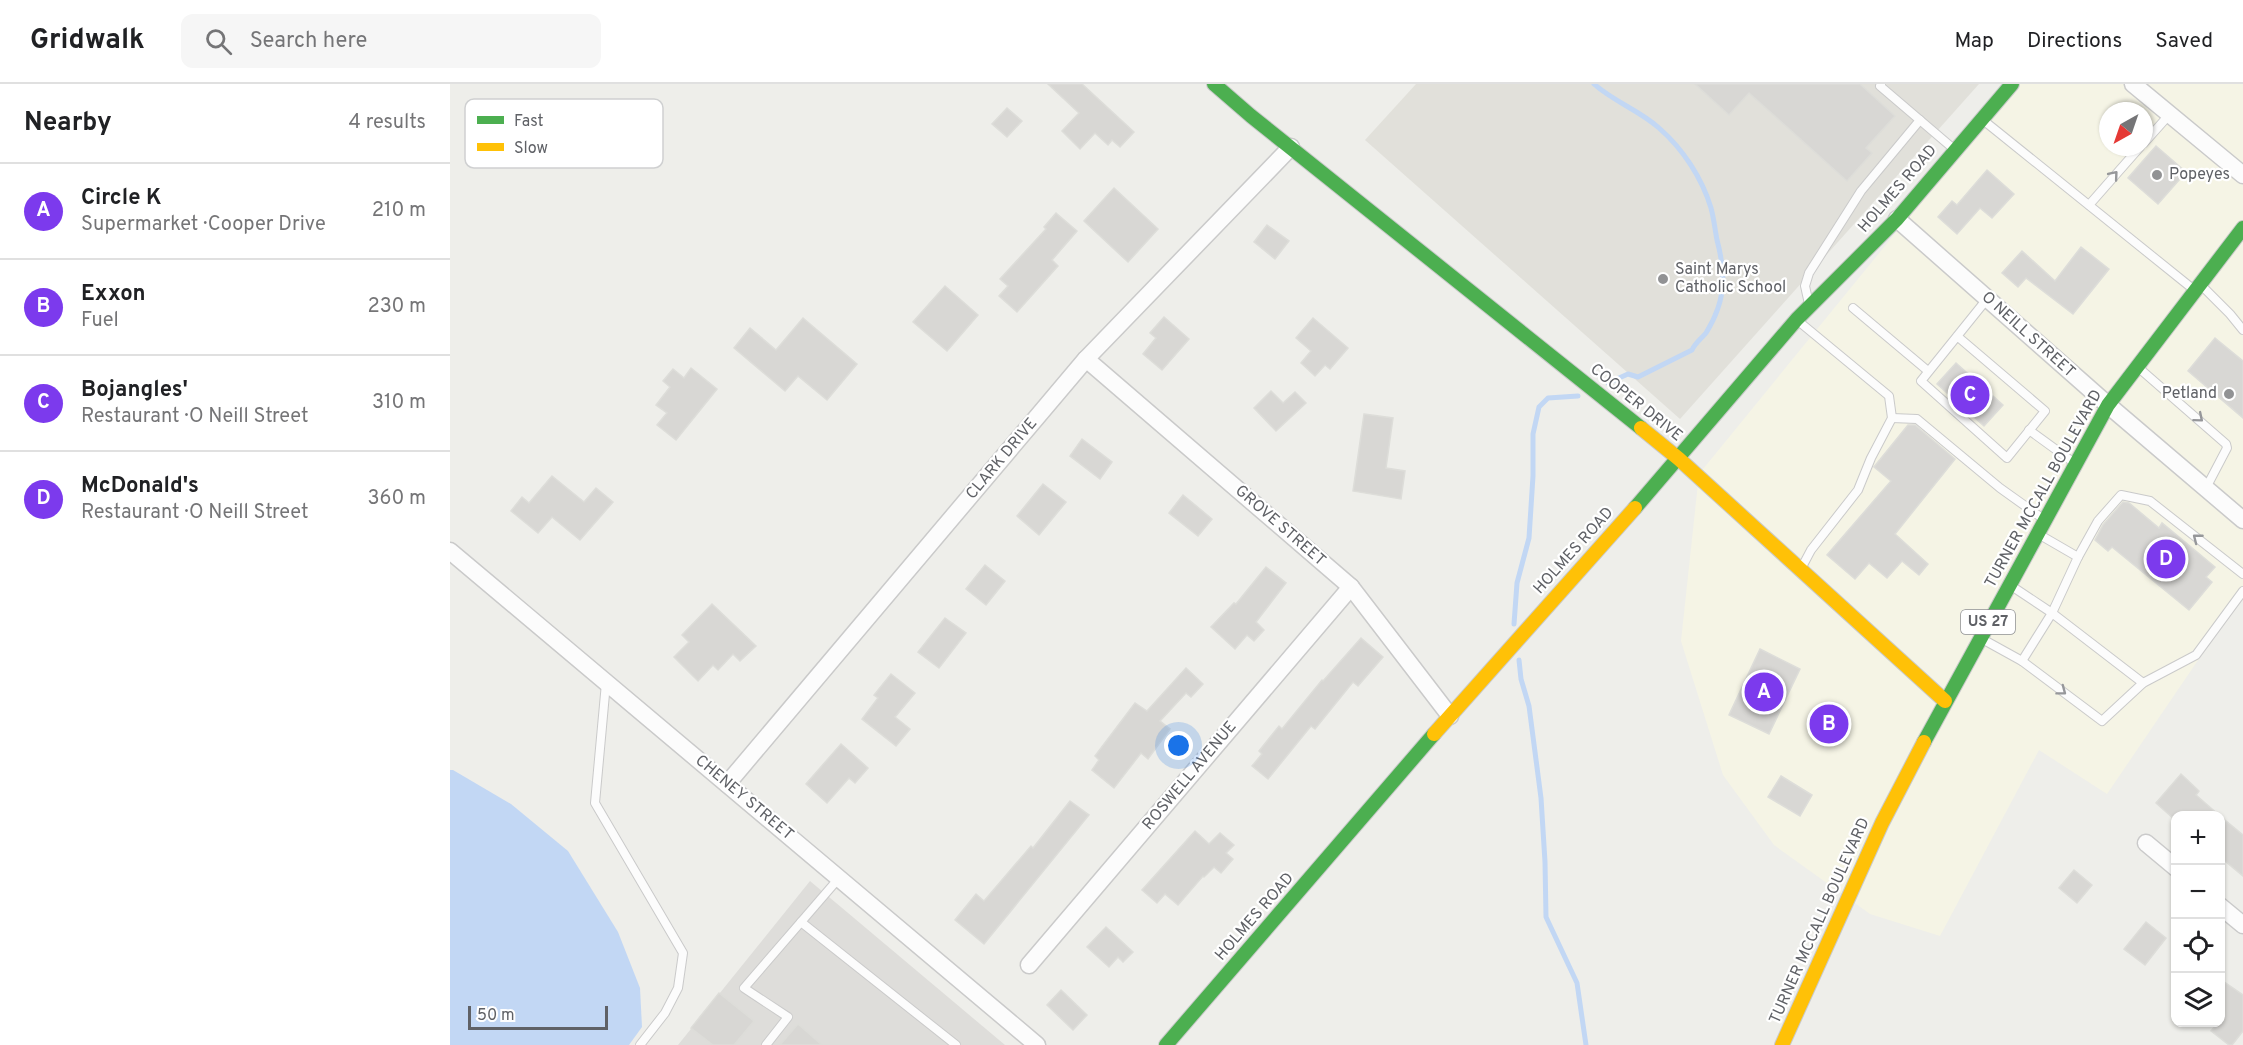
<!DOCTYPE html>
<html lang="en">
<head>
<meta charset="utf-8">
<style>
	body { margin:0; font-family:Overpass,sans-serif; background:#f6f6f6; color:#202124 }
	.controls { position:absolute; right:18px; bottom:18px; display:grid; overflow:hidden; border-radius:12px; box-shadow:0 2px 4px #0004 }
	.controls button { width:54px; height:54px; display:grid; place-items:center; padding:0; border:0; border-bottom:2px solid #e0e0e0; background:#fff; color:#202124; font:30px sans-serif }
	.compass { position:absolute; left:1649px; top:18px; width:54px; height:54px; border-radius:50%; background:#fff; box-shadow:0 2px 4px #0004; rotate:220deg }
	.scale { position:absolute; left:18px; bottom:15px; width:140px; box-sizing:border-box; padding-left:6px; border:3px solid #5f6166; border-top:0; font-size:16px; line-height:21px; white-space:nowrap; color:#5f6166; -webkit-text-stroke:4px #fff; paint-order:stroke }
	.you { position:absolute; left:729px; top:662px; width:21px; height:21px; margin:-15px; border:4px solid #fff; border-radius:50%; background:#1a73e8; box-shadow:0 0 0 9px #1a73e833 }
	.badge { display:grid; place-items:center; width:39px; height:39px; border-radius:50%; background:#7c3aed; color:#fff; font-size:20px; font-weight:700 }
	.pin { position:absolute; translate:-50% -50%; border:3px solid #fff; box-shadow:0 2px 6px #0006 }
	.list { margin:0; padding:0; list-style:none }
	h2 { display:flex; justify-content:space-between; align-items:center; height:78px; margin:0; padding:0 24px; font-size:26px }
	h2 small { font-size:20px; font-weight:400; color:#757577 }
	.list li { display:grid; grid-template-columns:39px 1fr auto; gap:18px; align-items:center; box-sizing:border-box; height:96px; padding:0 24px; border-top:2px solid #e0e0e0 }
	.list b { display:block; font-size:22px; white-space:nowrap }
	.list p { margin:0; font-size:20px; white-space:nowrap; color:#757577 }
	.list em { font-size:20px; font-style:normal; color:#757577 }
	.icon { flex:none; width:33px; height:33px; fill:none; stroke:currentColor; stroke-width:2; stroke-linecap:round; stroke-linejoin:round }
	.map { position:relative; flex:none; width:1793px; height:961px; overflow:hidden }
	header { display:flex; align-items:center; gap:36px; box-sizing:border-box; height:84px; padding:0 30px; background:#fff; border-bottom:2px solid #e0e0e0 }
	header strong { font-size:28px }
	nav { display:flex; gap:33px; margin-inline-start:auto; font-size:21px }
	.search { width:420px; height:54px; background:#f6f6f6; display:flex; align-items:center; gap:15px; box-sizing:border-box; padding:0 21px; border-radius:12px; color:#757577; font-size:22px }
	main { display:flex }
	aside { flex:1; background:#fff }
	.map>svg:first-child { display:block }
	.commercial { fill:#f5f4e5; fill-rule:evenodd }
	.industrial { fill:#deddda }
	.education { fill:#e1e0da }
	.water { fill:#c2d7f4 }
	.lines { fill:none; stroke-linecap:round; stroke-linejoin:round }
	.stream { stroke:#c2d7f4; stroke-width:5 }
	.building { fill:#d8d7d4; stroke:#ddddd9; stroke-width:1.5 }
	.lane-casing { stroke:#cacaca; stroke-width:10 }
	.street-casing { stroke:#cacaca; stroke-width:19 }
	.fast-casing { stroke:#c9caca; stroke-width:16 }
	.slow-casing { stroke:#c9caca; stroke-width:16 }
	.lane { stroke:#fcfcfc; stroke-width:8 }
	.street { stroke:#fcfcfc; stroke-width:16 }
	.fast { stroke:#4caf50; stroke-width:14 }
	.slow { stroke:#ffc107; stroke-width:14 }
	.oneway { stroke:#96979a }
	.poi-dot { fill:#919294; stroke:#fff; stroke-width:2 }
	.labels { text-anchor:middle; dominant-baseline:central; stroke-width:4.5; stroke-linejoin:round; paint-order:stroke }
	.shield { fill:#fff; stroke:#8f9094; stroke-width:1.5 }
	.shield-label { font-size:15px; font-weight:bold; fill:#5f6166 }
	.poi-label { font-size:16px; fill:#5f6166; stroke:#fff; text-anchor:start }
	.street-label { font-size:16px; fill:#5f6166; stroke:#fff }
	.key { fill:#fff; stroke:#cfd0d1; stroke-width:1.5 }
	.key-label { font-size:16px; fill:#5f6166 }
</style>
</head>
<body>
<header>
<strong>Gridwalk</strong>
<div class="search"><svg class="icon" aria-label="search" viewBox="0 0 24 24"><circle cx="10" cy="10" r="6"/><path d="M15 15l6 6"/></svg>Search here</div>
<nav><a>Map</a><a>Directions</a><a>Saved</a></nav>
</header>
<main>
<aside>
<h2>Nearby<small>4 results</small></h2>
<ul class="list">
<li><span class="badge">A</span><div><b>Circle K</b><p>Supermarket · Cooper Drive</p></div><em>210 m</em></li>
<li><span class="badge">B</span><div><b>Exxon</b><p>Fuel</p></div><em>230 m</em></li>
<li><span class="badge">C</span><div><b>Bojangles'</b><p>Restaurant · O Neill Street</p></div><em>310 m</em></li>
<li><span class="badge">D</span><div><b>McDonald's</b><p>Restaurant · O Neill Street</p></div><em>360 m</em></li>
</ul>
</aside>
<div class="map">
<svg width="1793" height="961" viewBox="0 0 1793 961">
	<rect width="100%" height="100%" fill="#eeeeea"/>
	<path class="commercial" d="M1567,0H1793V510L1657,710L1589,666L1490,852L1420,830L1324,761L1273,691L1231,557L1249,390ZM1658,27H1694V63H1658Z"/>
	<path class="industrial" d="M360,797L555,961H228Z"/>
	<path class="education" d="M966,0H1529L1230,335L915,56Z"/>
	<path class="water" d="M0,686H3L61,720L118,767L168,848L190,904L192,943L179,961H0Z"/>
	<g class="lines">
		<g class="stream">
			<path d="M1144,0C1164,18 1189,26 1209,44C1233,65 1252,94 1261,124C1264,135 1265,146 1267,156C1273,179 1276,201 1268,224C1265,233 1261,241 1256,249C1251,255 1245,259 1242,266L1188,293L1178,290L1158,299"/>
			<path d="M1064,540L1067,499L1079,454L1083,392V350L1089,323L1098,314L1128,312"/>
			<path d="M1069,576L1071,595L1079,622L1091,714L1095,778L1096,833L1127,899L1136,961"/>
		</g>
	</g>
	<g class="building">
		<path d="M598,0H632L684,48L670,63L662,56L658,61L645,49L630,65L612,47L629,29Z"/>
		<path d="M1245,0H1410L1445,32L1416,64L1422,69L1397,97L1299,9L1279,31Z"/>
		<path d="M557,24L572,37L557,53L542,40Z"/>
		<path d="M1706,62L1736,88L1708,120L1678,94Z"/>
		<path d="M1537,86L1564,110L1542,134L1530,124L1507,150L1488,133L1502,117L1507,121Z"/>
		<path d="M664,104L708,145L678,178L634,137Z"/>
		<path d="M606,129L627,147L602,176L608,182L567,228L549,212L558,202L550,195L596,145L594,143Z"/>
		<path d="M817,141L839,157L825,175L804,158Z"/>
		<path d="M1631,163L1659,185L1623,230L1576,194L1568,203L1552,189L1572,167L1605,197Z"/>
		<path d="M495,202L528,231L497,267L463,238Z"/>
		<path d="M714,233L739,255L712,286L693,270L706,254L700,249Z"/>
		<path d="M353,234L407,280L377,316L348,292L335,307L284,264L300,244L326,266Z"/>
		<path d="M863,234L898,264L880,285L875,281L865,292L851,279L861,267L846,254Z"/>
		<path d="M1765,254L1793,277V334L1738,287Z"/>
		<path d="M1506,279L1553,321L1534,342L1487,300Z"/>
		<path d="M241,284L267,305L226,356L207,341L217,329L206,321L220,303L213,297L223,285L234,294Z"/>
		<path d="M821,307L833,319L845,308L856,319L826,347L804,324Z"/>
		<path d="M914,330L943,334L936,384L955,387L951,415L903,407Z"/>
		<path d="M1458,341H1465L1505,375L1445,450L1478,480L1469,491L1452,477L1437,494L1419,479L1405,495L1377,471L1441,397L1424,383Z"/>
		<path d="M632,355L662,378L650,395L620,372Z"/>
		<path d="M102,392L134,418L146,404L163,418L130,456L102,433L88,449L61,427L72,413L79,419Z"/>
		<path d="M593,400L616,418L589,451L567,432Z"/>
		<path d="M733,411L762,435L748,452L719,429Z"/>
		<path d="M1673,418L1679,419L1709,444L1712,439L1765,483L1756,493L1762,498L1739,526L1662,463L1658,467L1645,456L1653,441Z"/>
		<path d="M535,481L555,497L536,521L516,505Z"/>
		<path d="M816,483L836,499L806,538L814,546L804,557L797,551L785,565L761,543L784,519L786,520Z"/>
		<path d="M262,520L306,562L290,577L283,570L268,586L263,581L248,597L224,573L239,558L232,551Z"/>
		<path d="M495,534L516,549L489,584L468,568Z"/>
		<path d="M911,554L933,573L908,602L903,598L865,645L861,642L818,695L802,682L812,670L809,667L829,642L832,645L872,596L873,597Z"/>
		<path d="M1310,565L1350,585L1319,650L1279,631Z"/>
		<path d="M736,584L753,600L741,613L736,609L710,637L720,645L698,675L691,669L664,704L642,686L649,676L645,672L685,619L697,627Z"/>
		<path d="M441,590L465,609L445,633L460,645L446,662L412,635L428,614L424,611Z"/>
		<path d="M391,660L418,684L405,699L399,694L377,719L356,700Z"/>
		<path d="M1731,690L1749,707L1746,711L1770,732H1725L1724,735L1706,719Z"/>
		<path d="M1331,692L1362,711L1350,732L1318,713Z"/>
		<path d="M620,717L639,731L534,860L505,836L526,810L534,817L581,762L583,764Z"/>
		<path d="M1770,732L1793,751V792L1770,773Z"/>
		<path d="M745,747L759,760L770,749L784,761L776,769L783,775L771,789L764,783L754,793L753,792L728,821L715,810L707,819L692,806Z"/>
		<path d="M1624,786L1642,801L1627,819L1609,804Z"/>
		<path d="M1696,838L1716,854L1695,881L1674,865Z"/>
		<path d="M656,843L683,868L673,878L668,873L659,883L637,863Z"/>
		<path d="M1770,895L1793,911V947L1782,961H1779L1761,947L1768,939H1770Z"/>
		<path d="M611,906L637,931L623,946L597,921Z"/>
		<path d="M269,909L304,937L284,961H263L241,944Z"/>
		<path d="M348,940L372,961H330Z"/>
	</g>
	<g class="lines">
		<defs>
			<g id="lane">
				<path d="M1431,0L1430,2L1505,66"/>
				<path d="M1533,36L1743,205"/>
				<path d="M1694,59L1719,31"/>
				<path d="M1639,121L1690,63"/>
				<path d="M1753,203L1780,230L1793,246"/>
				<path d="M1359,220L1355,202L1359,189L1411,107L1470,36"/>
				<path d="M1403,224L1478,287"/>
				<path d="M1347,236L1439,312L1442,334L1421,374L1408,406L1361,466L1352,483"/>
				<path d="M1507,252L1595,327L1557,374L1471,297L1537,215"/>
				<path d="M1690,285L1776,360L1777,364L1756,404"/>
				<path d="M1442,334L1467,335L1550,404L1592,434"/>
				<path d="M1579,346L1623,378"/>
				<path d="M1628,473L1648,437L1671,411L1700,417L1793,490"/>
				<path d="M1563,503L1602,529L1693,599"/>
				<path d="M1534,556L1572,577L1602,529L1628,473L1590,451"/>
				<path d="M1572,577L1652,637L1693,599L1746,571L1793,507"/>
				<path d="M156,599L145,719L233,869L228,904L215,929L190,961"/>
				<path d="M351,838L389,794"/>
				<path d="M316,961L338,933L294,904L351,838L506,961"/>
			</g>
			<g id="street">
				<path d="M1683,0L1793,91"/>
				<path d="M1447,135L1658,321L1793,436"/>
				<path d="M636,275L901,503L1000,632"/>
				<path d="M0,467L587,961"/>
				<path d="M277,700L636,275L841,63"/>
				<path d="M1696,759L1726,784"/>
				<path d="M1770,822L1793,841"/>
				<path d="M579,881L901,503"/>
			</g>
			<g id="fast">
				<path d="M764,0L801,32L1191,344"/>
				<path d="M1185,424L1347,235L1447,135L1562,0"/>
				<path d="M1474,658L1658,321L1793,144"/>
				<path d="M716,961L984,650"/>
			</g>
			<g id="slow">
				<path d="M1191,344L1229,375L1495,617"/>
				<path d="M984,650L1185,424"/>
				<path d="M1332,961L1432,739L1474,658"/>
			</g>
		</defs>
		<use href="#lane" class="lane-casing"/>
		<use href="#street" class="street-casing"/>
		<use href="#fast" class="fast-casing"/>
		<use href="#slow" class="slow-casing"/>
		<use href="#lane" class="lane"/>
		<use href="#street" class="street"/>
		<use href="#fast" class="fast"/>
		<use href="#slow" class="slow"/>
	</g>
	<defs><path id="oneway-chevron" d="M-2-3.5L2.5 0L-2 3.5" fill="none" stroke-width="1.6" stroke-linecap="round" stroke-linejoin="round" transform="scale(1.5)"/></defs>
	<g class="oneway">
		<use href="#oneway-chevron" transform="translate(1664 91) rotate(-50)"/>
		<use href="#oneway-chevron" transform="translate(1749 334) rotate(40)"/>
		<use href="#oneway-chevron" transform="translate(1747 454) rotate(-142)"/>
		<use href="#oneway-chevron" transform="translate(1612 607) rotate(37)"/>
	</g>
	<g class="poi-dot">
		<circle cx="1707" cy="91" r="6"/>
		<circle cx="1213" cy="195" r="6"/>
		<circle cx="1779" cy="310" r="6"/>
	</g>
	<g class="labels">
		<rect class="shield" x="1511" y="526" width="54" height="24" rx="4.5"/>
		<g class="shield-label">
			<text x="1538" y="538">US 27</text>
		</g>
		<g class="poi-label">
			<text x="1719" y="91">Popeyes</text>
			<text x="1225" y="186">Saint Marys<tspan x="1225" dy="18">Catholic School</tspan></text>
			<text x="1767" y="310" text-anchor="end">Petland</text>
		</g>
		<g class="street-label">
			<text transform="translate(1448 105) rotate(-49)">HOLMES ROAD</text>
			<text transform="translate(1578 251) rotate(42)">O NEILL STREET</text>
			<text transform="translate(1186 319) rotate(39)">COOPER DRIVE</text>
			<text transform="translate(552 375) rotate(-50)">CLARK DRIVE</text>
			<text transform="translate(1594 405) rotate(-61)">TURNER MCCALL BOULEVARD</text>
			<text transform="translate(830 442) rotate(41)">GROVE STREET</text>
			<text transform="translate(1124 467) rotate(-48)">HOLMES ROAD</text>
			<text transform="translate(740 692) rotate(-50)">ROSWELL AVENUE</text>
			<text transform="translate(294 714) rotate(40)">CHENEY STREET</text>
			<text transform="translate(805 833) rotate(-49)">HOLMES ROAD</text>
			<text transform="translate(1370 837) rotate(-66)">TURNER MCCALL BOULEVARD</text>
		</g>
	</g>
	<rect x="15" y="15" width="198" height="69" rx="9" class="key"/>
	<rect x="27" y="32" width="27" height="8" fill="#4caf50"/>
	<rect x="27" y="59" width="27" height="8" fill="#ffc107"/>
	<g class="key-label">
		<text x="64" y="42">Fast</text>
		<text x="64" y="69">Slow</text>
	</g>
</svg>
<div class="controls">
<button>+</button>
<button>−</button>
<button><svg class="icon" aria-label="locate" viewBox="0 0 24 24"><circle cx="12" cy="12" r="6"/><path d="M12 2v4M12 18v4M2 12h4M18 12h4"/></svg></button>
<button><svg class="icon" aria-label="layers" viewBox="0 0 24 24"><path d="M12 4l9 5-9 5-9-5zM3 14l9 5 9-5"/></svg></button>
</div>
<svg class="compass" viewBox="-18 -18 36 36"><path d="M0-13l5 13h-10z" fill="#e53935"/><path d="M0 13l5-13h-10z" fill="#757577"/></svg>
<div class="scale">50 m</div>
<div class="you"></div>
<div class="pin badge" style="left:1314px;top:608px">A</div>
<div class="pin badge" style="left:1379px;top:640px">B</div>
<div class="pin badge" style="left:1520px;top:311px">C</div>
<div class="pin badge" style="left:1716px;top:475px">D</div>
</div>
</main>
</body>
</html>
